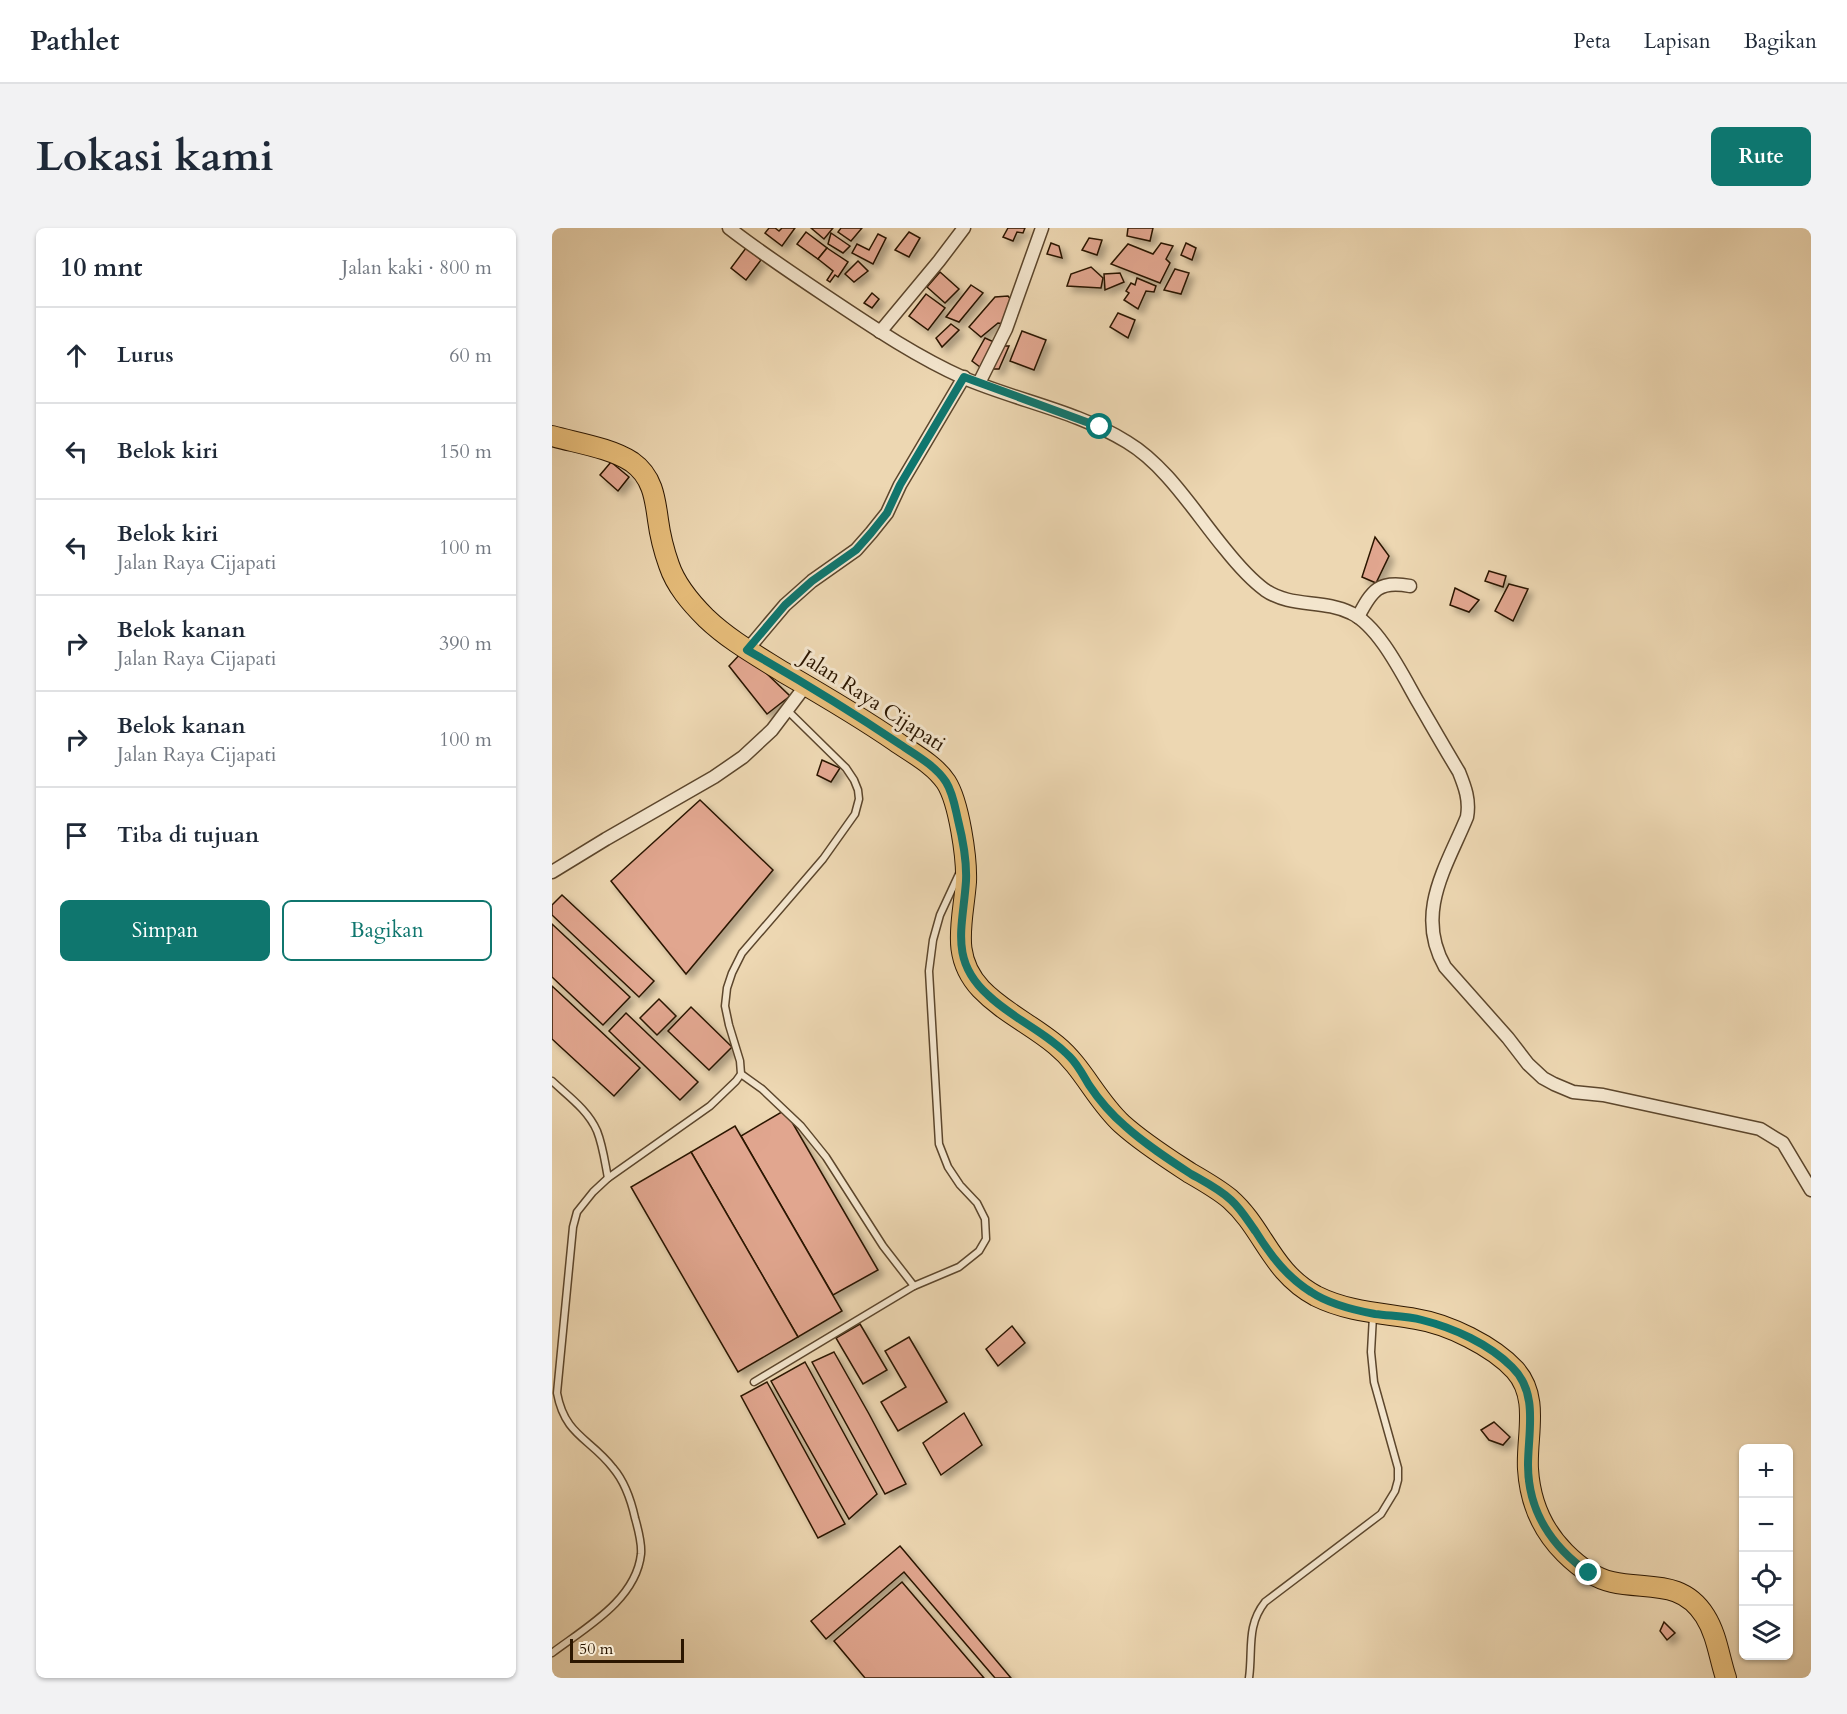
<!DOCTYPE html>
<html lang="id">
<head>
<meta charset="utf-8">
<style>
	body { margin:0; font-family:Cardo,serif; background:#f2f2f3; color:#1f2937 }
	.controls { position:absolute; right:18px; bottom:18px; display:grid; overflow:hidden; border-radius:9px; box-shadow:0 2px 4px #0004 }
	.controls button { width:54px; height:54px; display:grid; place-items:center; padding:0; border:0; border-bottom:2px solid #e0e1e3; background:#fff; color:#1f2937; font:30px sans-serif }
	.scale { position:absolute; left:18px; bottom:15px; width:114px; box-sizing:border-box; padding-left:6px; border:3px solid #2b1600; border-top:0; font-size:16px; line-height:21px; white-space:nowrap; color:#2b1600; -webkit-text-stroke:4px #f3e5cd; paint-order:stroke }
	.stop { position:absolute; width:18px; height:18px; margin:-14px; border:4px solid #0f766e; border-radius:50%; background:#fff }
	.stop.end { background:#0f766e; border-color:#fff; box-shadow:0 2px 6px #0008 }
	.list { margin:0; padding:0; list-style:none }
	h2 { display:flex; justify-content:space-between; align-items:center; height:78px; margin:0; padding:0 24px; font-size:26px }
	h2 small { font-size:20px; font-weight:400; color:#747a83 }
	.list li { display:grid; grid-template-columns:39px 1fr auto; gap:18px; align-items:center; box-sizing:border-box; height:96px; padding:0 24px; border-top:2px solid #e0e1e3 }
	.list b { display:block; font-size:22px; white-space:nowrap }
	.list p { margin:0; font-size:20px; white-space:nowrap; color:#747a83 }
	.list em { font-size:20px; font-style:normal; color:#747a83 }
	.actions { display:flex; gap:12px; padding:18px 24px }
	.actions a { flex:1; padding:14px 0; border:2px solid #0f766e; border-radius:9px; text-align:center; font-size:21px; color:#0f766e }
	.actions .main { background:#0f766e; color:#fff }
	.icon { flex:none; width:33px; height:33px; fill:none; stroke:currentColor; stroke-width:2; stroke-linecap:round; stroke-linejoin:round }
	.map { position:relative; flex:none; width:1259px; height:1450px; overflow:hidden; border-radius:9px }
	header { display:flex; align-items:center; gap:36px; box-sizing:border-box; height:84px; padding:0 30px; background:#fff; border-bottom:2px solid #e0e1e3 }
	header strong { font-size:28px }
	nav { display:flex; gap:33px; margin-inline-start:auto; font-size:21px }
	.intro { display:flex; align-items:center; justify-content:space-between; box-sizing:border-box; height:144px; padding:0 36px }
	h1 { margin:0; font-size:42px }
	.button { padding:15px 27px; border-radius:9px; background:#0f766e; color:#fff; font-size:21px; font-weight:700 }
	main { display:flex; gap:36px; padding:0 36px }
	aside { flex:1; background:#fff; border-radius:9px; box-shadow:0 2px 4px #0004 }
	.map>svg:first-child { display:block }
	.building { fill:#e1a68f; stroke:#2b1600; stroke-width:1.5; filter:url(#shadow) }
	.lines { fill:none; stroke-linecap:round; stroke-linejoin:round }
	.lane-casing { stroke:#5c462c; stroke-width:9 }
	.street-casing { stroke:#5c462c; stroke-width:15 }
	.primary-casing { stroke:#2b1600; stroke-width:22 }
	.lane { stroke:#f3e5cd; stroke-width:6 }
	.street { stroke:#f3e5cd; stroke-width:12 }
	.primary { stroke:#e6bc79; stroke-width:20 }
	.route { stroke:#0f766e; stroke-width:8 }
	.labels { text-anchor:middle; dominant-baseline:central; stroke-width:6; stroke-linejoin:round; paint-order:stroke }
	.street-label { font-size:21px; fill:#2b1600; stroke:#f3e5cd }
</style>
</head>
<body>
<header>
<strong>Pathlet</strong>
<nav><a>Peta</a><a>Lapisan</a><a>Bagikan</a></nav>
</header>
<div class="intro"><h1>Lokasi kami</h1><a class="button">Rute</a></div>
<main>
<aside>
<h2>10 mnt<small>Jalan kaki · 800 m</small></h2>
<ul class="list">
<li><svg class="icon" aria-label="ahead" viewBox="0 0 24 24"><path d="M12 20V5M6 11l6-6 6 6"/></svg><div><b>Lurus</b></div><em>60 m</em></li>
<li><svg class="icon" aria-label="left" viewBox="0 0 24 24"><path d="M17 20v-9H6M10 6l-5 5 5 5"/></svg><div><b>Belok kiri</b></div><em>150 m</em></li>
<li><svg class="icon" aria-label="left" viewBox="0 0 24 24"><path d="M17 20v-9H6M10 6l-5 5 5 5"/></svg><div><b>Belok kiri</b><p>Jalan Raya Cijapati</p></div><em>100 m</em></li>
<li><svg class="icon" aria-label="right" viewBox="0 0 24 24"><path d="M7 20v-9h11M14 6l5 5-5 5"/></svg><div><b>Belok kanan</b><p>Jalan Raya Cijapati</p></div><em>390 m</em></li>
<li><svg class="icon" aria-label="right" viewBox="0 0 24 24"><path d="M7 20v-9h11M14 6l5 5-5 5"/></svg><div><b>Belok kanan</b><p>Jalan Raya Cijapati</p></div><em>100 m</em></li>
<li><svg class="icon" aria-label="arrive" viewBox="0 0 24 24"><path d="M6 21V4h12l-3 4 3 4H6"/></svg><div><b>Tiba di tujuan</b></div></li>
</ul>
<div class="actions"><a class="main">Simpan</a><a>Bagikan</a></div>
</aside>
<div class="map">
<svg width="1259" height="1450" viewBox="0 0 1259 1450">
	<defs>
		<filter id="shadow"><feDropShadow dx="5" dy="5" stdDeviation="3" flood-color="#0004"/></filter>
	</defs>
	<rect width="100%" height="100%" fill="#edd7b2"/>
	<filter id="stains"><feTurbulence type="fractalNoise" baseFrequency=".00333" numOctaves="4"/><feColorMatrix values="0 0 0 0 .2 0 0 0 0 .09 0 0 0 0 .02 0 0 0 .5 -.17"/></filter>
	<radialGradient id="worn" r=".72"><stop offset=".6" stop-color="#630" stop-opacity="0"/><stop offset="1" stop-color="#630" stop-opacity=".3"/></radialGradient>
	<g class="building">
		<path d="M217,0H223L227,3L230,0H243L230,18L213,5Z"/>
		<path d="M259,0H281L272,11Z"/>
		<path d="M289,0H310L299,13L286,4Z"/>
		<path d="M456,0H473L471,5L465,4L461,13L451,9Z"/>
		<path d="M576,0H601L598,13L575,8Z"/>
		<path d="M254,4L275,20L266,31L245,16Z"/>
		<path d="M357,4L368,10L357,29L343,22Z"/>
		<path d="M279,5L298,18L291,25L276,16Z"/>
		<path d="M326,6L334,10L321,36L300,25L305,16L317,22Z"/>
		<path d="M537,10L550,12L545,27L530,22Z"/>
		<path d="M499,15L507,18L510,30L495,26Z"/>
		<path d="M609,15L621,18L614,31L618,35L608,55L559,36L576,16L601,26Z"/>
		<path d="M634,15L644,20L640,32L629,27Z"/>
		<path d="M194,20L209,32L194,52L179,40Z"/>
		<path d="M275,20L296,34L286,49L283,47L278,54L275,52L281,43L266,31Z"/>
		<path d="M306,33L316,43L302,54L293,46Z"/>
		<path d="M539,39L551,50L549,60L515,58L519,46Z"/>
		<path d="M623,41L637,45L629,66L612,62Z"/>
		<path d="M388,44L407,61L393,75L375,59Z"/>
		<path d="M568,45L572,54L553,62L552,46Z"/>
		<path d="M585,50L604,58L602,64L594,63L586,81L572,72L577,65L574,63L579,55L583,57Z"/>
		<path d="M419,57L431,65L407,94L394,89Z"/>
		<path d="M320,65L327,71L320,80L312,75Z"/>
		<path d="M374,66L393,80L376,102L357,88Z"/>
		<path d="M456,68L460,73L452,96L446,95L429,109L417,99L443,69Z"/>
		<path d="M566,85L583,92L576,110L558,99Z"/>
		<path d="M399,96L407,102L390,119L384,110Z"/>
		<path d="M470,103L494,112L482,142L458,133Z"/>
		<path d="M433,110L442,114L428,139L420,133Z"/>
		<path d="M450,118H457L447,141H440Z"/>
		<path d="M59,234L77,249L66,263L48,247Z"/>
		<path d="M823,309L837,328L824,355L810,349Z"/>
		<path d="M937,343L954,348L951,359L933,353Z"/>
		<path d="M957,356L976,361L961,393L943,383Z"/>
		<path d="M903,360L927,372L917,384L898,377Z"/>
		<path d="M191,423L238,468L215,486L177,438Z"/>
		<path d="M270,532L288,540L279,554L265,547Z"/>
		<path d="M148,572L221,642L134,746L59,653Z"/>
		<path d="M10,667L102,753L87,769L0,687V677Z"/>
		<path d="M0,696L78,769L51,797L0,749Z"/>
		<path d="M0,758L88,840L62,868L0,811Z"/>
		<path d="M107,771L124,788L105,807L88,790Z"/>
		<path d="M139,779L180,819L157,842L116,803Z"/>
		<path d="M74,785L146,854L128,872L57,803Z"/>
		<path d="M233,882L326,1042L281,1067L189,908Z"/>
		<path d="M183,898L290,1083L246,1109L139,924Z"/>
		<path d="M139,924L246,1109L186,1144L79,959Z"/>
		<path d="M308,1096L335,1142L311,1156L284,1110Z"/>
		<path d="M460,1098L473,1115L446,1138L434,1121Z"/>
		<path d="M357,1109L395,1174L346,1203L329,1174L354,1159L333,1123Z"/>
		<path d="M282,1124L317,1186L354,1256L333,1266L260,1134Z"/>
		<path d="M253,1134L325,1266L297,1291L219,1153Z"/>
		<path d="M215,1154L293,1296L266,1310L189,1168Z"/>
		<path d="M412,1185L430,1217L389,1247L371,1215Z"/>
		<path d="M942,1194L958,1209L951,1217L937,1212L929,1202Z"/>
		<path d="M348,1318L459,1450H443L352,1344L274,1411L259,1393Z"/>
		<path d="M350,1354L432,1450H313L282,1413Z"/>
		<path d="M1112,1394L1123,1405L1115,1412L1108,1403Z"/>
	</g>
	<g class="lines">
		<defs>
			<g id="lane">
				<path d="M189,846L210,861L249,898L274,929L331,1018L362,1058"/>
				<path d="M0,853C16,868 36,882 45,903C51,918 53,935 56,950"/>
				<path d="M202,1154L362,1058L407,1039L427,1023L434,1011L433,991L425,975L408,957L396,939L387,916L377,743L381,712L388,687L407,646"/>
				<path d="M0,1425C33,1400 84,1372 89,1326C90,1314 86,1301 83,1290C79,1272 73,1254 61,1240C38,1210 13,1208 5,1165L21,999L25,984L41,964L56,950L158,878L184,853L189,846L188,833L177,797L173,778L175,760L180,745L190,725L271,631L303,586L307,571L306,562L302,552L294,540L236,483"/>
				<path d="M697,1450C701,1422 694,1398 713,1374L829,1286L843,1263L846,1252V1240L822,1154L819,1124L821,1088"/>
			</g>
			<g id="street">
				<path d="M177,0C208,24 241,46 274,68C319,98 363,128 412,150C466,173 525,183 575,214C615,238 643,285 673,321C685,336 698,351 713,362C739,380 771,371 799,385C827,398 851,448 866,474C880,498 893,521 907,544C913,559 918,572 915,589C895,638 862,685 893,739L956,810L976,836L991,850L1002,856L1021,864L1051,867L1208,901L1231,915L1259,962"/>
				<path d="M328,104L387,33L412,0"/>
				<path d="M427,155L454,101L490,0"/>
				<path d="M806,389C820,362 827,352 858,358"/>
				<path d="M195,422L233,377L260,353L304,322L319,305L335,285L348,257L412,149"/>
				<path d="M0,644L54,611L162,549L191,529L220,502L254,457"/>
			</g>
			<path id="primary" d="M0,208C25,215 59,220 80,234C100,248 103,269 106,292C108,307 112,323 117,337C124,358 139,375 154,390C177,412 204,427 231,444C269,466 307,488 343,513C360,525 382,536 394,554C407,574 415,630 414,654C411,694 398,728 429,761C451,784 480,797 504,817C531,839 544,872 570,896C591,915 615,930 638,945C652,953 666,961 678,971C712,1001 719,1044 764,1068C796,1084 830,1085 864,1091C896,1096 941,1118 963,1142C988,1170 974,1208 976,1241C978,1274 990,1302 1013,1325C1026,1338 1042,1350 1060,1354C1095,1362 1130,1351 1153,1388C1165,1407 1167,1429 1174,1450"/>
		</defs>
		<use href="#lane" class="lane-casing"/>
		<use href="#street" class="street-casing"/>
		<use href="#primary" class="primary-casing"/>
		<use href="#lane" class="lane"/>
		<use href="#street" class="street"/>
		<use href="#primary" class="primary"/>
	</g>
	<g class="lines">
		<path class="route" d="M548,199L412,149L348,257L335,285L319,305L304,322L260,353L233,377L195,422C246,451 297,482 346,515C362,526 383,537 394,554C401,565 403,579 406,592C411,612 415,632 414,653C411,699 397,732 436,767C461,791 494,804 518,829C526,837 531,847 537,857C547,872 559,886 573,898C593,916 616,931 639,946C653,954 667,961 679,972C689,981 696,993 704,1004C719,1028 735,1049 759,1064C777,1076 801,1082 823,1086C838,1088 855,1088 870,1092C902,1100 937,1116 960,1139C987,1165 976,1204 976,1237C976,1283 1000,1319 1037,1345"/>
	</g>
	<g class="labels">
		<g class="street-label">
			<text transform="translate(321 473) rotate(33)">Jalan Raya Cijapati</text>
		</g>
	</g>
	<rect width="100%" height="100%" filter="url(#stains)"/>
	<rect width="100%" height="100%" fill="url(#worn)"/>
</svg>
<div class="controls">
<button>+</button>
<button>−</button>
<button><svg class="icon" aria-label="locate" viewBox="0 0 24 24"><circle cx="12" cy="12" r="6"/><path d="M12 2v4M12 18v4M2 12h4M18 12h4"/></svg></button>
<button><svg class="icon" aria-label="layers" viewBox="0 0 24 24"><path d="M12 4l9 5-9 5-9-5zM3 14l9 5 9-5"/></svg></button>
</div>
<div class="scale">50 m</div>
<div class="stop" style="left:548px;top:199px"></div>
<div class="stop end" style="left:1037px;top:1345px"></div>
</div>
</main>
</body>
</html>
